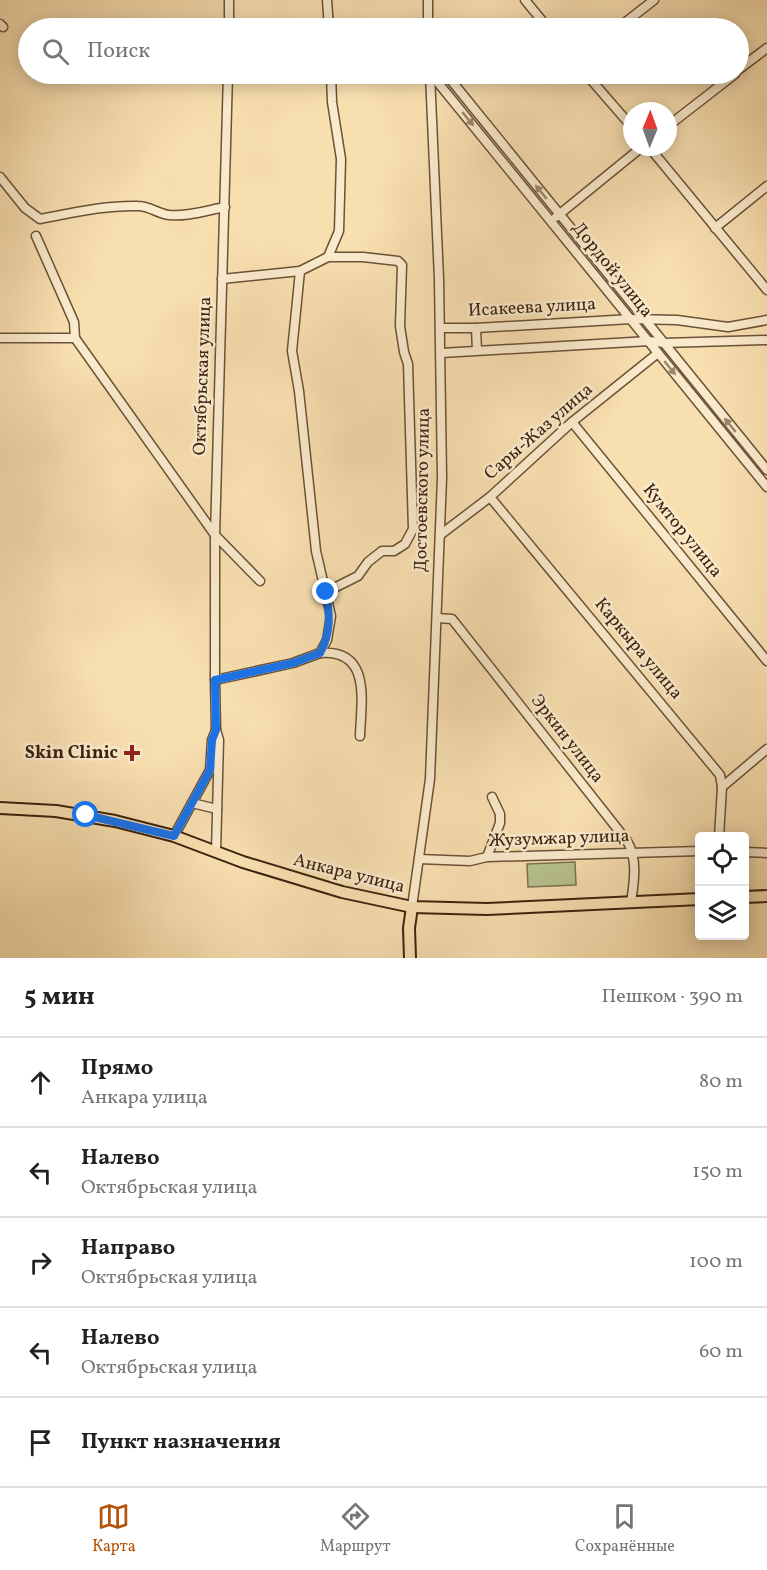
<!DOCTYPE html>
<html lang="ru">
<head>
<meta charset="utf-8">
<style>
	body { margin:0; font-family:Vollkorn,serif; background:#f6f6f6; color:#222 }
	.controls { position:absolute; right:18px; bottom:18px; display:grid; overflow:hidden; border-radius:6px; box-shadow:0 3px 15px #0003 }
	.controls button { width:54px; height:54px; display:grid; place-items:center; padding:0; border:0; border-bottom:2px solid #e0e0e0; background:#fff; color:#222; font:30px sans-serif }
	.compass { position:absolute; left:623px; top:102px; width:54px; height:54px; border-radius:50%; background:#fff; box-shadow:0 3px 15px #0003; rotate:1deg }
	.stop { position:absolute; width:18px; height:18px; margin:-14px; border:4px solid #1a73e8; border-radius:50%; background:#fff }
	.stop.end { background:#1a73e8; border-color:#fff; box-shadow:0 2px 6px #0008 }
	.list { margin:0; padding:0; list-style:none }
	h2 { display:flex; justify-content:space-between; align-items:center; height:78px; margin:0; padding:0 24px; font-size:26px }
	h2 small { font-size:20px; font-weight:400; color:#767676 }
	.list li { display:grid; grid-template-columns:39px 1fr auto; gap:18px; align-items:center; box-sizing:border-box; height:90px; padding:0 24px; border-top:2px solid #e0e0e0 }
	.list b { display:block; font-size:22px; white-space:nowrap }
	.list p { margin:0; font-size:20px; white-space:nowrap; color:#767676 }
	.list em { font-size:20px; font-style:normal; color:#767676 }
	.icon { flex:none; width:33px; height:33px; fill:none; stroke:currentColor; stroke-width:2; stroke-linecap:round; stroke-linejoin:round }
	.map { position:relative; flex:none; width:767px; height:958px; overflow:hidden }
	.search { position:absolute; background:#fff; box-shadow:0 3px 15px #0003; left:18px; right:18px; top:18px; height:66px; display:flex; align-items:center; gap:15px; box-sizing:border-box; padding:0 21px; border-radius:33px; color:#767676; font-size:22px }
	.sheet { height:528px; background:#fff }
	nav { display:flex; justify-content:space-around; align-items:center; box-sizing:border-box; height:84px; border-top:2px solid #e0e0e0; background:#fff; font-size:16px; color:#767676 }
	nav a { display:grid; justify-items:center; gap:3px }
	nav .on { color:#b45309 }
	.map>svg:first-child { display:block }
	.green { fill:#b7c390; stroke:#7a7350; stroke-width:1.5 }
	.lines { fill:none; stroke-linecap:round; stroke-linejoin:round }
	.minor-casing { stroke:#6b5237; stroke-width:11 }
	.major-casing { stroke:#3c230f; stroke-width:14 }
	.minor { stroke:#faeacc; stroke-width:8 }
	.major { stroke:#f8dfb0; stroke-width:10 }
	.oneway { fill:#9b866e }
	.route { stroke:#1a73e8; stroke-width:8 }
	.poi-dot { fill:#8f2418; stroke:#faeacc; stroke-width:2 }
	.labels { text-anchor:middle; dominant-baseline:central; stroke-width:5; stroke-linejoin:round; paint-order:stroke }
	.street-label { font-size:18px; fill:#3c230f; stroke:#faeacc }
	.poi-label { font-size:18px; font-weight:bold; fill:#3c230f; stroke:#faeacc; text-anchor:end }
</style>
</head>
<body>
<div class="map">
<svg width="767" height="958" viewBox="0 0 767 958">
	<rect width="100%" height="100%" fill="#f8dfb0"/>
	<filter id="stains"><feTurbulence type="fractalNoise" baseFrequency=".00333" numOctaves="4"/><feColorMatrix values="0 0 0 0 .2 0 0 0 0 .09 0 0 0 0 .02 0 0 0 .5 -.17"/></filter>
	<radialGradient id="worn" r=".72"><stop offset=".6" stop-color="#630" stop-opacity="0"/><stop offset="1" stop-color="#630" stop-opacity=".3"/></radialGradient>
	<path class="green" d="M575,862L576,885L528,887L527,864Z"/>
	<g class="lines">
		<defs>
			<g id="minor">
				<path d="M327,0L329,28"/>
				<path d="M428,0V28"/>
				<path d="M525,0L548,28"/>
				<path d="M0,24L3,27"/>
				<path d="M229,28V0"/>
				<path d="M618,28L654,0"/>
				<path d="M738,70L767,48"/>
				<path d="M431,74L767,487"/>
				<path d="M446,74L767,470"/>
				<path d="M586,74L632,127"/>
				<path d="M668,126L735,74"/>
				<path d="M649,147L767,290"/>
				<path d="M0,177L25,208L40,219C72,213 105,205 138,206C150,206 158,214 169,215C187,217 208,210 225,207"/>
				<path d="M556,217L642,147"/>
				<path d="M715,228L767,186"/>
				<path d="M36,236L74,322L75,338"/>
				<path d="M328,257L339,231L341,159L332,102L331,74"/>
				<path d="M222,279L300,271L328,257H363L398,261L402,265L400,326L404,352L408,364L413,529L405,544L394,551H382L368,562L358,576L326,592"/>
				<path d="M441,328H476L631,319L677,320L728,327L767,320"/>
				<path d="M476,328L477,350"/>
				<path d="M0,338H75"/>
				<path d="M75,338L215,535L260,581"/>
				<path d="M441,353L649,341L664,343L767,340"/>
				<path d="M572,422L767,661"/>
				<path d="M490,497L720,775L722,787L719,837"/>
				<path d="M440,535L490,497L572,422L658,353"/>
				<path d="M437,618L452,619L627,841C638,859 634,882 631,903"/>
				<path d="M320,653C372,649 361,702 360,736"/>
				<path d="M215,680L293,663L320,653L327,640L331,616L316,551L299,391L292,351L300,271"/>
				<path d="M722,787L767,749"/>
				<path d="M192,803L217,809"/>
				<path d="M174,836L210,770L212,740L216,730"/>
				<path d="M216,852L219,740L216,730L215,680V535L228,74"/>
				<path d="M744,852L767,853"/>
				<path d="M487,857L500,823V814L492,797"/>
				<path d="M419,859L470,861L487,857L700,851"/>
				<path d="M412,907L430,779L442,478L439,279L430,74"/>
			</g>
			<g id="major">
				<path d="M0,808L56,811L115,821L174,836L243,862L342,892L412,907L487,909L700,899"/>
				<path d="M744,897L767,896"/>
				<path d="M410,958L409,928L412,907"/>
			</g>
		</defs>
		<use href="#minor" class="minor-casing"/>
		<use href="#major" class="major-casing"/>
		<use href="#minor" class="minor"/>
		<use href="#major" class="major"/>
	</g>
	<defs><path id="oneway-solid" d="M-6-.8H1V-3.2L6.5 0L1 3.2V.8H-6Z" transform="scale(1.5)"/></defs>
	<g class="oneway">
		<use href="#oneway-solid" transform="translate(468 119) rotate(51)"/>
		<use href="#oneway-solid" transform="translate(541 192) rotate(-129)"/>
		<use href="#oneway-solid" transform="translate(670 368) rotate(51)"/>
		<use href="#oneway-solid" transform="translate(730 425) rotate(-129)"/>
	</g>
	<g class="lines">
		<path class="route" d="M86,815L174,836L210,770L212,740L216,730L215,680L293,663L320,653C331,633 330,615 326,592"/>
	</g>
	<path class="poi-dot" d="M129 744h6v6h6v6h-6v6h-6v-6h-6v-6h6z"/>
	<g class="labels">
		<g class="street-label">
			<text transform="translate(612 270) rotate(51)">Дордой улица</text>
			<text transform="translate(532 308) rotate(-3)">Исакеева улица</text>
			<text transform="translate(203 376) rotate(-88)">Октябрьская улица</text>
			<text transform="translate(539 432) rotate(-41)">Сары-Жаз улица</text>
			<text transform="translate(423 490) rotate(-89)">Достоевского улица</text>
			<text transform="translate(682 531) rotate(51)">Кумтор улица</text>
			<text transform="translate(638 649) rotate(50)">Каркыра улица</text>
			<text transform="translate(567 739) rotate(52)">Эркин улица</text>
			<text transform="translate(559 839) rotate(-2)">Жузумжар улица</text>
			<text transform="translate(349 874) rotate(14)">Анкара улица</text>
		</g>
		<g class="poi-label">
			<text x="118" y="753">Skin Clinic</text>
		</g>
	</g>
	<rect width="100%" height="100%" filter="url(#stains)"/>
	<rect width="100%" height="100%" fill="url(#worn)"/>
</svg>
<div class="controls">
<button><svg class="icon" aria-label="locate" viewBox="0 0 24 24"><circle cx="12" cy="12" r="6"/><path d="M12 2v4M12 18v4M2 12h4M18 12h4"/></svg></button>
<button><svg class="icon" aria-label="layers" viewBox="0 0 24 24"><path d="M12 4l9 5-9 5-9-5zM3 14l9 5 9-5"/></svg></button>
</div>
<svg class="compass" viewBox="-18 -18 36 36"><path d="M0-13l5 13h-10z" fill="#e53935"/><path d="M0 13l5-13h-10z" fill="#767676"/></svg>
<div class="stop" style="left:86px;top:815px"></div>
<div class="stop end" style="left:326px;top:592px"></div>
<div class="search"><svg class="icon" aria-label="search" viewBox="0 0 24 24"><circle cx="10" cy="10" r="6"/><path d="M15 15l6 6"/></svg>Поиск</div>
</div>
<section class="sheet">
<h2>5 мин<small>Пешком · 390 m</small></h2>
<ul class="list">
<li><svg class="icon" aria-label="ahead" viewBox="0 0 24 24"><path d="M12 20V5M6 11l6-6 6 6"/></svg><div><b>Прямо</b><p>Анкара улица</p></div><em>80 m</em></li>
<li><svg class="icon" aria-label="left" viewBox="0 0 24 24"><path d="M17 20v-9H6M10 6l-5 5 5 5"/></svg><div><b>Налево</b><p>Октябрьская улица</p></div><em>150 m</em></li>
<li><svg class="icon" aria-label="right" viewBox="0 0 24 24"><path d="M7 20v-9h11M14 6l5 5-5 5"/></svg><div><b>Направо</b><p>Октябрьская улица</p></div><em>100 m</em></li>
<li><svg class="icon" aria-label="left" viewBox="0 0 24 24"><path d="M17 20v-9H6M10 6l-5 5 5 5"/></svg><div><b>Налево</b><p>Октябрьская улица</p></div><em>60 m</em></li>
<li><svg class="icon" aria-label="arrive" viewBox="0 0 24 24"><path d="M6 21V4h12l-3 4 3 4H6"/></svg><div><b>Пункт назначения</b></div></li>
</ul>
</section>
<nav>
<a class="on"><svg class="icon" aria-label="map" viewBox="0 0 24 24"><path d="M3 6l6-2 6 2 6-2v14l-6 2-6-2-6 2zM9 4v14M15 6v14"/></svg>Карта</a>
<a><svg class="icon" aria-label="directions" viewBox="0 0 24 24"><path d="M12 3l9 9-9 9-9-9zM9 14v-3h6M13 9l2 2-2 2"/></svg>Маршрут</a>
<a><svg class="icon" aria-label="saved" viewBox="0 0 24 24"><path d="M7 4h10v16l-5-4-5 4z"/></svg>Сохранённые</a>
</nav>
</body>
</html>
